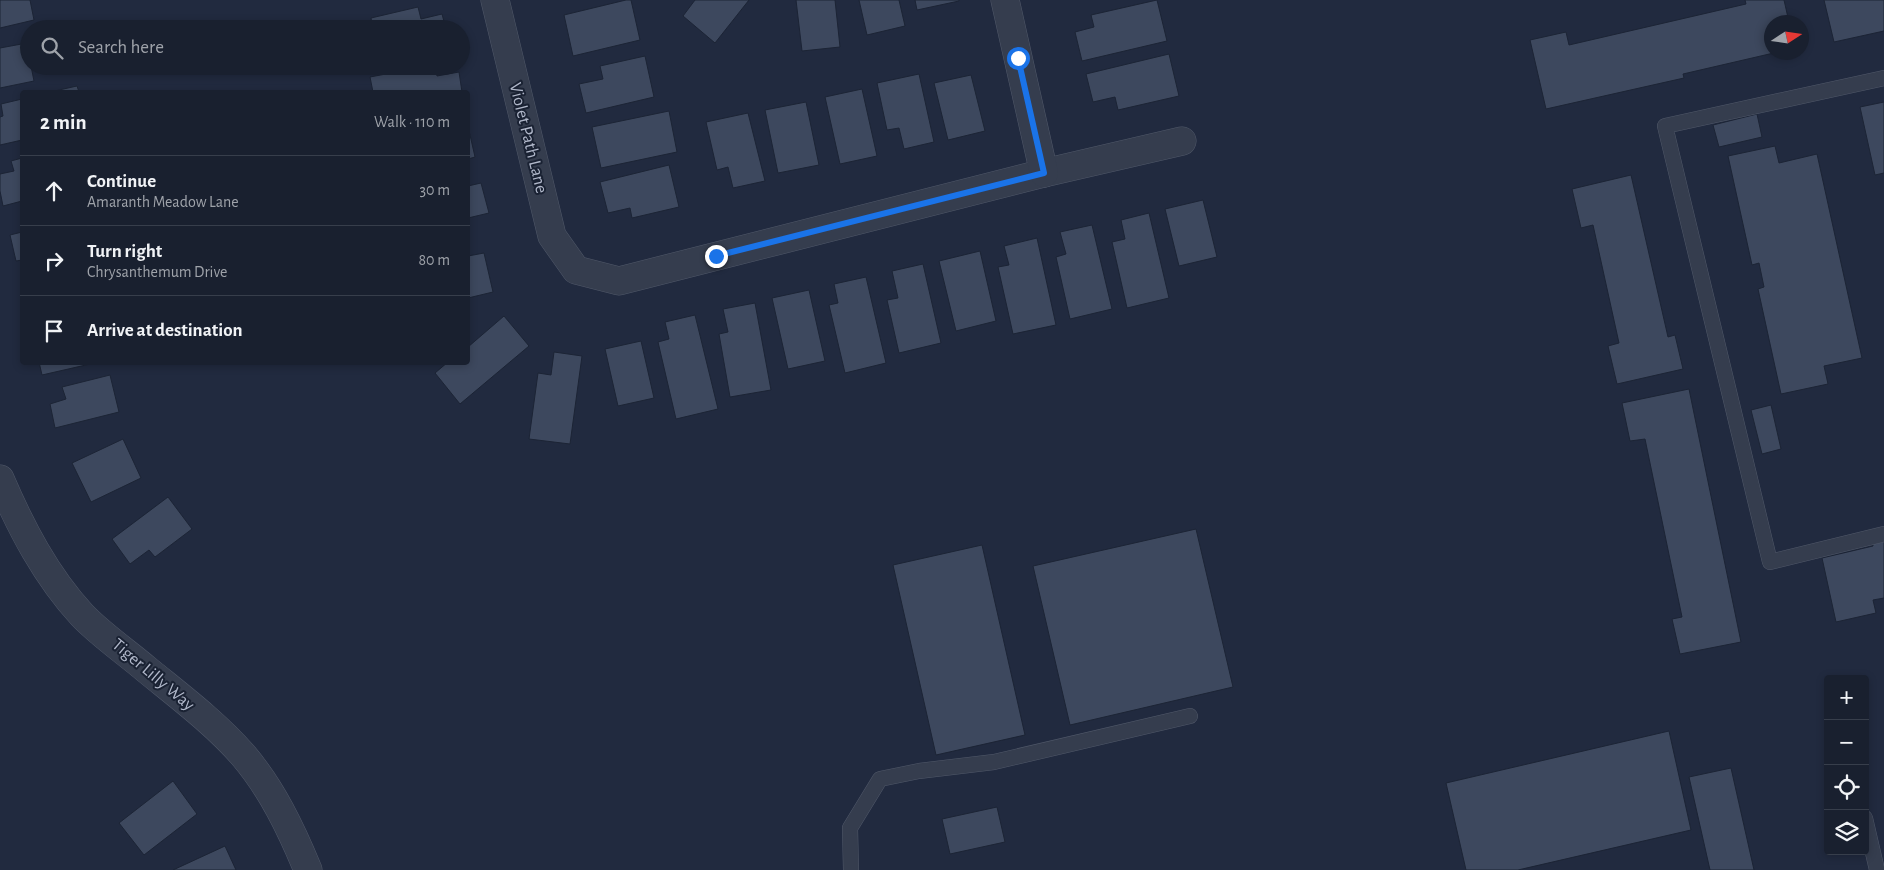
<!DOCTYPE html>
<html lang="en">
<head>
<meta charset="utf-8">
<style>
	body { margin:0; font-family:"Alegreya Sans",sans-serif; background:#222837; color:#f1f3f6 }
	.controls { position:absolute; right:15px; bottom:15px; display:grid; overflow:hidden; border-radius:5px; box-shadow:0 2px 8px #0003 }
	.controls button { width:45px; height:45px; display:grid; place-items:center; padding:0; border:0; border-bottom:1px solid #373e4b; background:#19202f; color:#f1f3f6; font:25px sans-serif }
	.compass { position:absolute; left:1764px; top:15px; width:45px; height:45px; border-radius:50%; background:#19202f; box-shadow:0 2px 8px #0003; rotate:78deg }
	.stop { position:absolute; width:15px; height:15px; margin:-11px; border:4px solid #1a73e8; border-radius:50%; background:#fff }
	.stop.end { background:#1a73e8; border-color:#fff; box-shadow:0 1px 5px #0008 }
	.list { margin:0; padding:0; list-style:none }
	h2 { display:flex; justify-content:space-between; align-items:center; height:65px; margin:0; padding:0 20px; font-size:21px }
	h2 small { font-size:16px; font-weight:400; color:#9fa3aa }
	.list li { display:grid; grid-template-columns:32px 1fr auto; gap:15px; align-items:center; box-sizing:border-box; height:70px; padding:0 20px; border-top:1px solid #373e4b }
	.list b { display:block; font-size:19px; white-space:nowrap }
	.list p { margin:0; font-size:16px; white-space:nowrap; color:#9fa3aa }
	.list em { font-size:16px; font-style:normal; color:#9fa3aa }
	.icon { flex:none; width:28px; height:28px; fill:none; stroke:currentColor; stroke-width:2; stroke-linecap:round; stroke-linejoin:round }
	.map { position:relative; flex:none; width:1884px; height:870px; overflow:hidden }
	.search { position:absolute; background:#19202f; box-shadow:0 2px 8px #0003; left:20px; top:20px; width:450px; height:55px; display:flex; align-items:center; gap:12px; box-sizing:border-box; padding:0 18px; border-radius:28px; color:#9fa3aa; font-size:19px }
	.panel { position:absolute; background:#19202f; box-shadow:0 2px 8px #0003; left:20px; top:90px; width:450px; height:275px; border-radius:5px }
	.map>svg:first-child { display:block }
	.building { fill:#3d485e; stroke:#1c2435 }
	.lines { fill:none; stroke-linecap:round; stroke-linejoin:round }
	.lane-casing { stroke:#505869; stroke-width:16 }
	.street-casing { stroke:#505869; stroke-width:29 }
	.lane { stroke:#353d4e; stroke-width:15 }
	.street { stroke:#353d4e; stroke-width:28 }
	.route { stroke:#1a73e8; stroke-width:6 }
	.labels { text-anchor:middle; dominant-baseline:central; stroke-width:4; stroke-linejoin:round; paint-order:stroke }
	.street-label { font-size:18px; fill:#b1b8ca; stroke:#1a2233 }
</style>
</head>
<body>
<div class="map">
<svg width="1884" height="870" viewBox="0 0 1884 870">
	<rect width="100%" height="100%" fill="#212a3f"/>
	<g class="building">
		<path d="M0,0H30L34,20L0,28Z"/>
		<path d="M626,0H631L640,40L573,56L564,15Z"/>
		<path d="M695,0H749L715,43L683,16Z"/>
		<path d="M796,0H835L840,47L802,51Z"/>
		<path d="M859,0H899L905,26L867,35Z"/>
		<path d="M915,0H959V1L917,10Z"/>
		<path d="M1157,0L1167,41L1082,61L1075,32L1094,27L1091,15Z"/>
		<path d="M1745,0H1784L1789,22H1772V52H1778L1683,74L1684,78L1546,109L1530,40L1566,32L1569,45L1746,4Z"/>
		<path d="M1824,0H1884V31L1834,42Z"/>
		<path d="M418,7L421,19L442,14L446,29H373L371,18Z"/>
		<path d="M27,43L29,66H31L34,81L0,88V48Z"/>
		<path d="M1169,54L1179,96L1118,110L1115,97L1093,102L1086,74Z"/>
		<path d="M645,56L654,97L586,113L579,84L603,79L600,66Z"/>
		<path d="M428,66H435L437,76L459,72L462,92H373L370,77Z"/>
		<path d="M919,74L934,142L904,149L899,128L887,130L877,83Z"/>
		<path d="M971,75L985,131L948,140L934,83Z"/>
		<path d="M77,86L79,92H50Z"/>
		<path d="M862,89L877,156L840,164L825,97Z"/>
		<path d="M22,99V140L0,145V117L3,116L1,104Z"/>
		<path d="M806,102L819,165L778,173L765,110Z"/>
		<path d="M1884,102V173L1875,175L1860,107Z"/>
		<path d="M669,111L677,152L601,168L592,127Z"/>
		<path d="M748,113L765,181L733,188L728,167L717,170L706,122Z"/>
		<path d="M1757,114L1762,137L1719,147L1713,125Z"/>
		<path d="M468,126L475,157L468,159Z"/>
		<path d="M1775,146L1779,163L1817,154L1862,358L1824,366L1828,384L1781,394L1758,289L1764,287L1759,263L1752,265L1728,156Z"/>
		<path d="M22,158V201L3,206L0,191V174L14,171L11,161Z"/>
		<path d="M669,165L679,207L632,218L630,208L608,213L600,182Z"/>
		<path d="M1631,175L1668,337L1675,335L1683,369L1617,384L1608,346L1619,343L1593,225L1581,228L1572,189Z"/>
		<path d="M481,183L489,213L468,218V186Z"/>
		<path d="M1203,200L1217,257L1179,266L1165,209Z"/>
		<path d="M1149,213L1169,298L1127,308L1112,242L1125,239L1121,220Z"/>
		<path d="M1092,225L1112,309L1070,319L1056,257L1066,254L1060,232Z"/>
		<path d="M22,232V260L16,261L10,235Z"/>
		<path d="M1037,238L1056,325L1013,334L998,267L1009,265L1004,246Z"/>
		<path d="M980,251L996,321L956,331L939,261Z"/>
		<path d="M484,253L493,292L468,298V256Z"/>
		<path d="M923,264L941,343L899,353L887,300L898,298L892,271Z"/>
		<path d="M866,277L886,363L845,373L829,305L838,303L834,284Z"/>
		<path d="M809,290L825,361L788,369L772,298Z"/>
		<path d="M755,303L771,390L730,397L719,334L728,332L723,309Z"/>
		<path d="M695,315L718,409L676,419L658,342L669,339L665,322Z"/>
		<path d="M504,316L529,346L460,404L435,373L448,362H468V347Z"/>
		<path d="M641,341L654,398L618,406L605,349Z"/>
		<path d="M554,352L582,356L570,444L529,439L538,373L551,375Z"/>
		<path d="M39,362H99L42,375Z"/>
		<path d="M110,375L119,412L55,428L50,404L66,399L62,387Z"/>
		<path d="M1689,389L1741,642L1680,654L1672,619L1682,617L1645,439L1630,441L1622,403Z"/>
		<path d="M1771,405L1781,449L1762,454L1751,410Z"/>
		<path d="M123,439L141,478L91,502L72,463Z"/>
		<path d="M168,497L192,529L155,557L149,550L130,564L112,539Z"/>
		<path d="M1196,529L1233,687L1070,725L1033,566Z"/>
		<path d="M1884,540V598L1873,600L1876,613L1836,622L1822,558L1873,546V543Z"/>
		<path d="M982,545L1025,735L936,755L893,565Z"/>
		<path d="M1669,731L1691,830L1518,870H1466L1446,783Z"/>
		<path d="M1731,768L1754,870H1710L1689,777Z"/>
		<path d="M173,781L197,814L144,855L119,823Z"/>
		<path d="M997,807L1005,842L950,854L942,819Z"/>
		<path d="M225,846L236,870H173Z"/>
	</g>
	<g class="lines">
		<defs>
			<g id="lane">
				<path d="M1884,78L1665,126L1770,562L1884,534"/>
				<path d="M1865,818L1877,870"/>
				<path d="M851,870L850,828L880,779L919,771L994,762L1190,716"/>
			</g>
			<g id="street">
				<path d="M495,0L552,236L576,270L619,281L1044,173L1182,141"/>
				<path d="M1005,0L1044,173"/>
				<path d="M0,479C21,528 46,576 82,615C100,634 126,652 146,669C179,696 215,723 243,755C272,789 291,829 308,870"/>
			</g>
		</defs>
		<use href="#lane" class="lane-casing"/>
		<use href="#street" class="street-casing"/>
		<use href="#lane" class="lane"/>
		<use href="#street" class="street"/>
	</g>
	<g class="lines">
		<path class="route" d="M716,256L1044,173L1018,58"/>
	</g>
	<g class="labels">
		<g class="street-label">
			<text transform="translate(528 138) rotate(76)">Violet Path Lane</text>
			<text transform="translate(153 675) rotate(40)">Tiger Lilly Way</text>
		</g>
	</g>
</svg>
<div class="controls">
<button>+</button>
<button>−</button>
<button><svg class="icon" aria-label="locate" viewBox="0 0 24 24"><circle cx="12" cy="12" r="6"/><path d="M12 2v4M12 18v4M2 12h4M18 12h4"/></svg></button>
<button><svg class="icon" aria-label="layers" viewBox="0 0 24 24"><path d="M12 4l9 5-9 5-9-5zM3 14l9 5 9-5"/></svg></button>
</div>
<svg class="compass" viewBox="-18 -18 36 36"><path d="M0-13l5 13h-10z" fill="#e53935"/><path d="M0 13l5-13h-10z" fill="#9fa3aa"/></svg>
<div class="stop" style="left:1018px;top:58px"></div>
<div class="stop end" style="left:716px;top:256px"></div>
<div class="search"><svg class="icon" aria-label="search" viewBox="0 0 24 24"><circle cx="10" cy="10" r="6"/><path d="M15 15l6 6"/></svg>Search here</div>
<section class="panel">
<h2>2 min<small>Walk · 110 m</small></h2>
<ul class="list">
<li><svg class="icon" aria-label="ahead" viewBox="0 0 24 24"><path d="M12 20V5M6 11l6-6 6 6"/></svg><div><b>Continue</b><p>Amaranth Meadow Lane</p></div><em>30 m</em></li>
<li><svg class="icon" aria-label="right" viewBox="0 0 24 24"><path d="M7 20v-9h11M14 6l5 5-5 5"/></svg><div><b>Turn right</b><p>Chrysanthemum Drive</p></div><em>80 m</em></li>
<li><svg class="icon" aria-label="arrive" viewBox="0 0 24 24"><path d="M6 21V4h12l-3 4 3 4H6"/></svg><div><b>Arrive at destination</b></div></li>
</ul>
</section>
</div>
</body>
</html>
